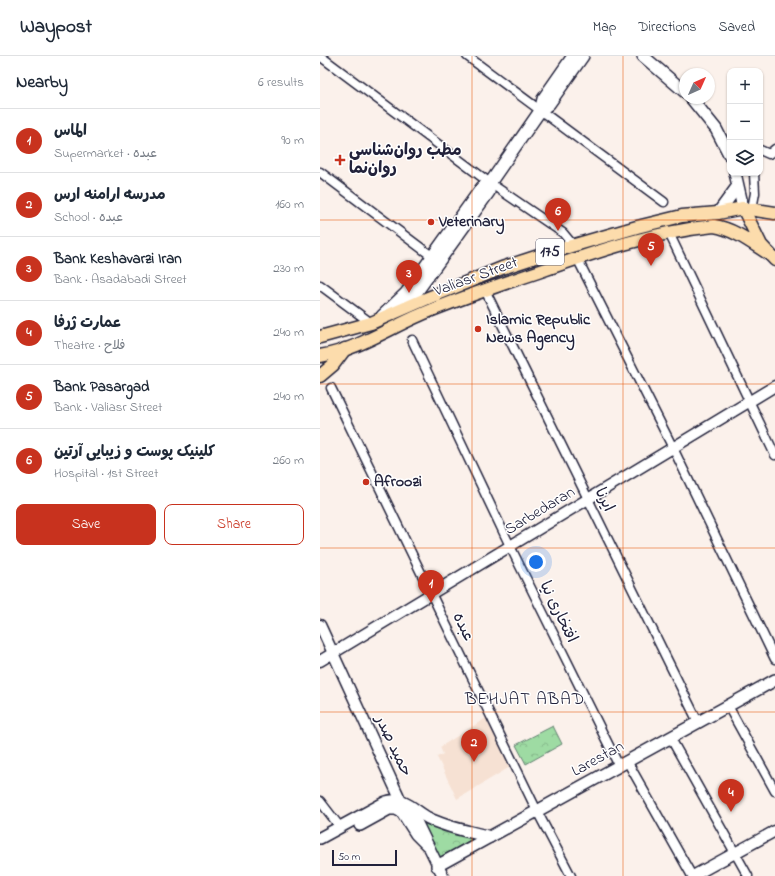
<!DOCTYPE html>
<html lang="en">
<head>
<meta charset="utf-8">
<style>
	body { margin:0; font-family:"Indie Flower","Playpen Sans Arabic",sans-serif; background:#f6f6f7; color:#1f2937 }
	.controls { position:absolute; right:12px; top:12px; display:grid; overflow:hidden; border-radius:8px; box-shadow:0 1px 3px #0004 }
	.controls button { width:36px; height:36px; display:grid; place-items:center; padding:0; border:0; border-bottom:1px solid #e0e1e3; background:#fff; color:#1f2937; font:20px sans-serif }
	.compass { position:absolute; left:359px; top:12px; width:36px; height:36px; border-radius:50%; background:#fff; box-shadow:0 1px 3px #0004; rotate:45deg }
	.scale { position:absolute; left:12px; bottom:10px; width:65px; box-sizing:border-box; padding-left:4px; border:2px solid #22223b; border-top:0; font-size:11px; line-height:14px; white-space:nowrap; color:#22223b; -webkit-text-stroke:3px #fff; paint-order:stroke }
	.you { position:absolute; left:216px; top:506px; width:14px; height:14px; margin:-10px; border:3px solid #fff; border-radius:50%; background:#1a73e8; box-shadow:0 0 0 6px #1a73e833 }
	.badge { display:grid; place-items:center; width:26px; height:26px; border-radius:50%; background:#c8321e; color:#fff; font-size:13px; font-weight:700 }
	.pin { position:absolute; translate:-50% -33px; filter:drop-shadow(0 1px 2px #0008) }
	.pin::after { content:''; position:absolute; top:21px; width:14px; height:12px; background:inherit; clip-path:polygon(0 0,100% 0,50% 100%) }
	.list { margin:0; padding:0; list-style:none }
	h2 { display:flex; justify-content:space-between; align-items:center; height:52px; margin:0; padding:0 16px; font-size:17px }
	h2 small { font-size:13px; font-weight:400; color:#747a83 }
	.list li { display:grid; grid-template-columns:26px 1fr auto; gap:12px; align-items:center; box-sizing:border-box; height:64px; padding:0 16px; border-top:1px solid #e0e1e3 }
	.list b { display:block; font-size:15px; white-space:nowrap }
	.list p { margin:0; font-size:13px; white-space:nowrap; color:#747a83 }
	.list em { font-size:13px; font-style:normal; color:#747a83 }
	.actions { display:flex; gap:8px; padding:12px 16px }
	.actions a { flex:1; padding:9px 0; border:1px solid #c8321e; border-radius:8px; text-align:center; font-size:14px; color:#c8321e }
	.actions .main { background:#c8321e; color:#fff }
	.icon { flex:none; width:22px; height:22px; fill:none; stroke:currentColor; stroke-width:2; stroke-linecap:round; stroke-linejoin:round }
	.map { position:relative; flex:none; width:455px; height:820px; overflow:hidden }
	header { display:flex; align-items:center; gap:24px; box-sizing:border-box; height:56px; padding:0 20px; background:#fff; border-bottom:1px solid #e0e1e3 }
	header strong { font-size:19px }
	nav { display:flex; gap:22px; margin-inline-start:auto; font-size:14px }
	main { display:flex }
	aside { flex:1; background:#fff }
	.map>svg:first-child { display:block }
	.built { fill:#f6e1d3 }
	.park { fill:url(#park-crowns); stroke:#607e6f }
	.lines { fill:none; stroke-linecap:round; stroke-linejoin:round }
	.minor-casing { stroke:#22223b; stroke-width:11 }
	.tertiary-casing { stroke:#22223b; stroke-width:13 }
	.secondary-casing { stroke:#22223b; stroke-width:14 }
	.primary-casing { stroke:#22223b; stroke-width:15 }
	.minor { stroke:#fff; stroke-width:8 }
	.tertiary { stroke:#fff; stroke-width:10 }
	.secondary { stroke:#fff; stroke-width:11 }
	.primary { stroke:#fcdcac; stroke-width:12 }
	.grid { fill:none; stroke:#e8590c; stroke-width:1; stroke-opacity:0.55 }
	.poi-dot { fill:#c8321e; stroke:#fff; stroke-width:1.5 }
	.labels { text-anchor:middle; dominant-baseline:central; stroke-width:3; stroke-linejoin:round; paint-order:stroke }
	.shield { fill:#fff; stroke:#646476; stroke-width:1 }
	.shield-label { font-size:15px; font-weight:bold; fill:#22223b }
	.poi-label { font-size:16px; font-weight:bold; fill:#22223b; stroke:#fff; text-anchor:start }
	.street-label { font-size:16px; fill:#22223b; stroke:#fff }
	.neighbourhood-label { font-size:17px; letter-spacing:1px; fill:#22223b; stroke:#fff }
</style>
</head>
<body>
<header>
<strong>Waypost</strong>
<nav><a>Map</a><a>Directions</a><a>Saved</a></nav>
</header>
<main>
<aside>
<h2>Nearby<small>6 results</small></h2>
<ul class="list">
<li><span class="badge">1</span><div><b>الماس</b><p>Supermarket · عبده</p></div><em>90 m</em></li>
<li><span class="badge">2</span><div><b>مدرسه ارامنه ارس</b><p>School · عبده</p></div><em>160 m</em></li>
<li><span class="badge">3</span><div><b>Bank Keshavarzi Iran</b><p>Bank · Asadabadi Street</p></div><em>230 m</em></li>
<li><span class="badge">4</span><div><b>عمارت ژرفا</b><p>Theatre · فلاح</p></div><em>240 m</em></li>
<li><span class="badge">5</span><div><b>Bank Pasargad</b><p>Bank · Valiasr Street</p></div><em>240 m</em></li>
<li><span class="badge">6</span><div><b>کلینیک پوست و زیبایی آرتین</b><p>Hospital · 1st Street</p></div><em>260 m</em></li>
</ul>
<div class="actions"><a class="main">Save</a><a>Share</a></div>
</aside>
<div class="map">
<svg width="455" height="820" viewBox="0 0 455 820">
	<defs>
		<pattern id="park-crowns" width="20" height="18" patternUnits="userSpaceOnUse"><rect width="20" height="18" fill="#9edba3"/><path d="M2 6a3 3 0 1 1 6 0M12 15a3 3 0 1 1 6 0" fill="none" stroke="#88bc8d"/></pattern>
	</defs>
	<rect width="100%" height="100%" fill="#fbf1eb"/>
	<filter id="ink" filterUnits="userSpaceOnUse"><feTurbulence type="fractalNoise" baseFrequency=".025" numOctaves="2"/><feDisplacementMap in="SourceGraphic" scale="8" xChannelSelector="R" yChannelSelector="G"/><feConvolveMatrix kernelMatrix="1 2 1 2 8 2 1 2 1" color-interpolation-filters="sRGB"/></filter>
	<g filter="url(#ink)">
		<path class="built" d="M166,662L190,711L137,743L117,701L123,698L120,691Z"/>
		<g class="park">
			<path d="M233,670L242,688L206,708L196,689Z"/>
			<path d="M101,762L159,779L119,802Z"/>
		</g>
		<g class="lines">
			<defs>
				<g id="minor">
					<path d="M0,0L170,127L243,177L253,189"/>
					<path d="M147,0L344,146"/>
					<path d="M440,94L449,98L455,93"/>
					<path d="M0,116L113,201"/>
					<path d="M432,153L435,137L434,117"/>
					<path d="M349,177L455,399"/>
					<path d="M257,202L353,392L455,603"/>
					<path d="M0,229L51,267"/>
					<path d="M165,234L378,666"/>
					<path d="M92,284L190,490L299,710"/>
					<path d="M11,332L217,755L251,820"/>
					<path d="M408,650L455,735"/>
					<path d="M350,681L428,820"/>
					<path d="M307,705L372,820"/>
					<path d="M0,745L20,771"/>
				</g>
				<g id="tertiary">
					<path d="M0,569L81,745L91,754L123,820"/>
					<path d="M0,605L455,330"/>
					<path d="M373,820L455,775"/>
				</g>
				<g id="secondary">
					<path d="M323,0L365,36"/>
					<path d="M371,42L396,73L410,100"/>
					<path d="M220,55L223,43L253,0"/>
					<path d="M415,117L423,152"/>
					<path d="M398,157L417,131"/>
					<path d="M86,251L169,136L170,127L220,55L229,48L263,0"/>
					<path d="M62,260L86,237L162,131L170,127"/>
					<path d="M40,769L69,753H76L82,756L96,778L107,789"/>
					<path d="M0,782L66,746C83,740 95,755 108,762C127,772 149,775 170,781"/>
					<path d="M117,810L455,624"/>
				</g>
				<g id="primary">
					<path d="M423,152L441,189L455,204"/>
					<path d="M0,281L51,267L108,242L182,212L234,195L317,171L362,160L398,157L423,152L455,157"/>
					<path d="M0,300C39,294 75,268 112,254C147,240 182,228 218,216C275,196 333,176 394,170C414,173 432,187 449,198"/>
					<path d="M0,320L13,309L25,293"/>
				</g>
			</defs>
			<use href="#minor" class="minor-casing"/>
			<use href="#tertiary" class="tertiary-casing"/>
			<use href="#secondary" class="secondary-casing"/>
			<use href="#primary" class="primary-casing"/>
			<use href="#minor" class="minor"/>
			<use href="#tertiary" class="tertiary"/>
			<use href="#secondary" class="secondary"/>
			<use href="#primary" class="primary"/>
		</g>
	</g>
	<path class="grid" d="M152,0V820M303,0V820M0,164H455M0,328H455M0,492H455M0,656H455"/>
	<g class="poi-dot">
		<path d="M18 98h4v4h4v4h-4v4h-4v-4h-4v-4h4z"/>
		<circle cx="111" cy="166" r="4"/>
		<circle cx="158" cy="273" r="4"/>
		<circle cx="46" cy="426" r="4"/>
	</g>
	<g class="labels">
		<rect class="shield" x="216" y="183" width="28" height="26" rx="3"/>
		<g class="shield-label">
			<text x="230" y="196">175</text>
		</g>
		<g class="poi-label">
			<text x="29" y="95">مطب روان‌شناسی<tspan x="29" dy="18">روان‌نما</tspan></text>
			<text x="119" y="166">Veterinary</text>
			<text x="166" y="264">Islamic Republic<tspan x="166" dy="18">News Agency</tspan></text>
			<text x="54" y="426">Afroozi</text>
		</g>
		<g class="street-label">
			<text transform="translate(156 221) rotate(-20)">Valiasr Street</text>
			<text transform="translate(284 444) rotate(64)">ايرنا</text>
			<text transform="translate(220 455) rotate(-31)">Sarbedaran</text>
			<text transform="translate(238 556) rotate(64)">افتخاری نیا</text>
			<text transform="translate(143 571) rotate(64)">عبده</text>
			<text transform="translate(73 690) rotate(65)">حمید صدر</text>
			<text transform="translate(278 703) rotate(-29)">Larestan</text>
		</g>
		<g class="neighbourhood-label">
			<text x="205" y="643">BEHJAT ABAD</text>
		</g>
	</g>
</svg>
<div class="controls">
<button>+</button>
<button>−</button>
<button><svg class="icon" aria-label="layers" viewBox="0 0 24 24"><path d="M12 4l9 5-9 5-9-5zM3 14l9 5 9-5"/></svg></button>
</div>
<svg class="compass" viewBox="-18 -18 36 36"><path d="M0-13l5 13h-10z" fill="#e53935"/><path d="M0 13l5-13h-10z" fill="#747a83"/></svg>
<div class="scale">50 m</div>
<div class="you"></div>
<div class="pin badge" style="left:111px;top:547px">1</div>
<div class="pin badge" style="left:154px;top:706px">2</div>
<div class="pin badge" style="left:89px;top:237px">3</div>
<div class="pin badge" style="left:411px;top:756px">4</div>
<div class="pin badge" style="left:331px;top:210px">5</div>
<div class="pin badge" style="left:238px;top:175px">6</div>
</div>
</main>
</body>
</html>
